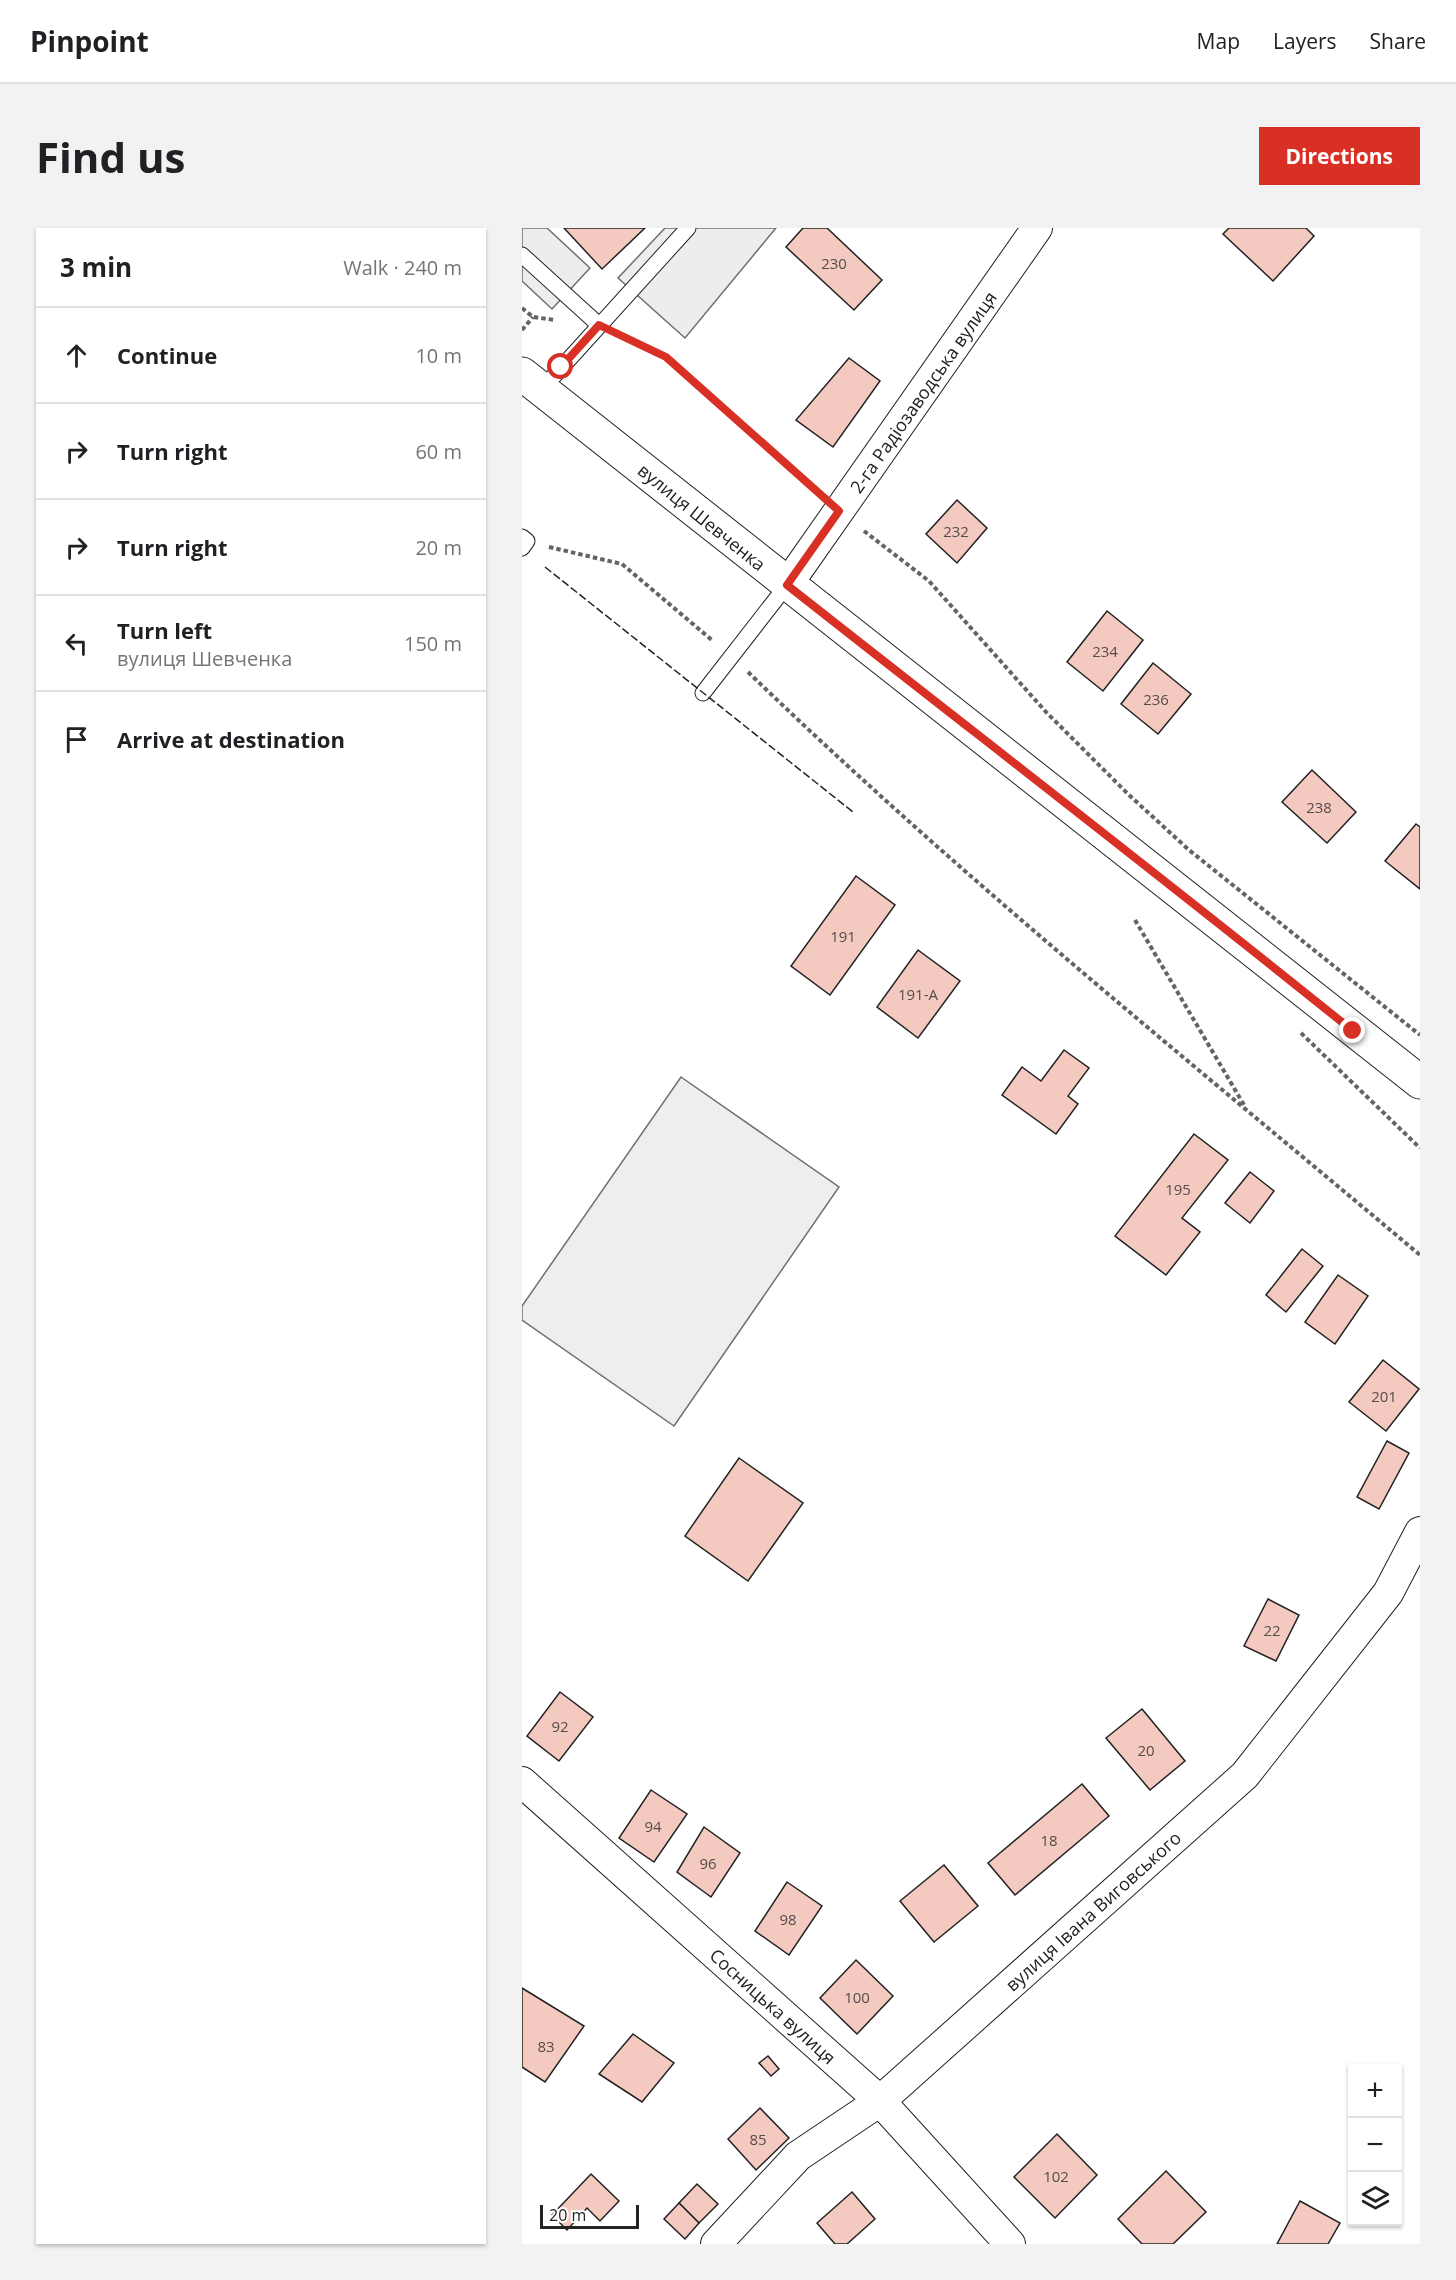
<!DOCTYPE html>
<html lang="en">
<head>
<meta charset="utf-8">
<style>
	body { margin:0; font-family:"Open Sans",sans-serif; background:#f2f2f2; color:#202124 }
	.controls { position:absolute; right:18px; bottom:18px; display:grid; overflow:hidden; border-radius:0px; box-shadow:0 2px 4px #0004 }
	.controls button { width:54px; height:54px; display:grid; place-items:center; padding:0; border:0; border-bottom:2px solid #e0e0e0; background:#fff; color:#202124; font:30px sans-serif }
	.scale { position:absolute; left:18px; bottom:15px; width:99px; box-sizing:border-box; padding-left:6px; border:3px solid #222; border-top:0; font-size:16px; line-height:21px; white-space:nowrap; color:#222; -webkit-text-stroke:4px #fff; paint-order:stroke }
	.stop { position:absolute; width:18px; height:18px; margin:-14px; border:4px solid #d93025; border-radius:50%; background:#fff }
	.stop.end { background:#d93025; border-color:#fff; box-shadow:0 2px 6px #0008 }
	.list { margin:0; padding:0; list-style:none }
	h2 { display:flex; justify-content:space-between; align-items:center; height:78px; margin:0; padding:0 24px; font-size:26px }
	h2 small { font-size:20px; font-weight:400; color:#757577 }
	.list li { display:grid; grid-template-columns:39px 1fr auto; gap:18px; align-items:center; box-sizing:border-box; height:96px; padding:0 24px; border-top:2px solid #e0e0e0 }
	.list b { display:block; font-size:22px; white-space:nowrap }
	.list p { margin:0; font-size:20px; white-space:nowrap; color:#757577 }
	.list em { font-size:20px; font-style:normal; color:#757577 }
	.icon { flex:none; width:33px; height:33px; fill:none; stroke:currentColor; stroke-width:2; stroke-linecap:round; stroke-linejoin:round }
	.map { position:relative; flex:none; width:898px; height:2016px; overflow:hidden; border-radius:0px }
	header { display:flex; align-items:center; gap:36px; box-sizing:border-box; height:84px; padding:0 30px; background:#fff; border-bottom:2px solid #e0e0e0 }
	header strong { font-size:28px }
	nav { display:flex; gap:33px; margin-inline-start:auto; font-size:21px }
	.intro { display:flex; align-items:center; justify-content:space-between; box-sizing:border-box; height:144px; padding:0 36px }
	h1 { margin:0; font-size:42px }
	.button { padding:15px 27px; border-radius:0px; background:#d93025; color:#fff; font-size:21px; font-weight:700 }
	main { display:flex; gap:36px; padding:0 36px }
	aside { flex:1; background:#fff; border-radius:0px; box-shadow:0 2px 4px #0004 }
	.map>svg:first-child { display:block }
	.green { fill:#eee; stroke:#6f6f6f; stroke-width:1.5 }
	.parking { fill:#ededed; stroke:#6f6f6f; stroke-width:1.5 }
	.building { fill:#f3c9c0; stroke:#222; stroke-width:1.5 }
	.lines { fill:none; stroke-linecap:round; stroke-linejoin:round }
	.service-casing { stroke:#222; stroke-width:17 }
	.minor-casing { stroke:#222; stroke-width:32 }
	.primary-casing { stroke:#222; stroke-width:35 }
	.path { stroke:#646464; stroke-width:4; stroke-dasharray:4.5 3; stroke-linecap:butt }
	.service { stroke:#fff; stroke-width:15 }
	.minor { stroke:#fff; stroke-width:30 }
	.primary { stroke:#fff; stroke-width:33 }
	.fence { stroke:#222; stroke-width:1.5; stroke-dasharray:8 3; stroke-linecap:butt }
	.route { stroke:#d93025; stroke-width:8 }
	.labels { text-anchor:middle; dominant-baseline:central; stroke-width:4.5; stroke-linejoin:round; paint-order:stroke }
	.number-label { font-size:15px; fill:#564c4a }
	.street-label { font-size:18px; fill:#222; stroke:#fff }
</style>
</head>
<body>
<header>
<strong>Pinpoint</strong>
<nav><a>Map</a><a>Layers</a><a>Share</a></nav>
</header>
<div class="intro"><h1>Find us</h1><a class="button">Directions</a></div>
<main>
<aside>
<h2>3 min<small>Walk · 240 m</small></h2>
<ul class="list">
<li><svg class="icon" aria-label="ahead" viewBox="0 0 24 24"><path d="M12 20V5M6 11l6-6 6 6"/></svg><div><b>Continue</b></div><em>10 m</em></li>
<li><svg class="icon" aria-label="right" viewBox="0 0 24 24"><path d="M7 20v-9h11M14 6l5 5-5 5"/></svg><div><b>Turn right</b></div><em>60 m</em></li>
<li><svg class="icon" aria-label="right" viewBox="0 0 24 24"><path d="M7 20v-9h11M14 6l5 5-5 5"/></svg><div><b>Turn right</b></div><em>20 m</em></li>
<li><svg class="icon" aria-label="left" viewBox="0 0 24 24"><path d="M17 20v-9H6M10 6l-5 5 5 5"/></svg><div><b>Turn left</b><p>вулиця Шевченка</p></div><em>150 m</em></li>
<li><svg class="icon" aria-label="arrive" viewBox="0 0 24 24"><path d="M6 21V4h12l-3 4 3 4H6"/></svg><div><b>Arrive at destination</b></div></li>
</ul>
</aside>
<div class="map">
<svg width="898" height="2016" viewBox="0 0 898 2016">
	<rect width="100%" height="100%" fill="#fff"/>
	<path class="green" d="M159,849L317,959L152,1198L0,1092V1078Z"/>
	<g class="parking">
		<path d="M0,0H25L68,40L30,81L0,53Z"/>
		<path d="M143,0H254L163,110L96,50Z"/>
	</g>
	<g class="building">
		<path d="M42,0H123L80,41Z"/>
		<path d="M281,0H305L360,52L332,82L264,19Z"/>
		<path d="M707,0H784L792,8L751,53L701,6Z"/>
		<path d="M327,130L358,153L311,219L274,192Z"/>
		<path d="M435,272L465,300L435,335L404,306Z"/>
		<path d="M585,383L621,412L581,463L545,434Z"/>
		<path d="M631,435L669,466L636,506L599,476Z"/>
		<path d="M790,542L834,584L805,615L760,574Z"/>
		<path d="M894,596L898,599V661L863,633Z"/>
		<path d="M334,648L373,677L308,767L269,738Z"/>
		<path d="M396,722L438,753L396,810L355,779Z"/>
		<path d="M542,822L567,840L546,868L556,876L534,906L480,867L500,839L519,853Z"/>
		<path d="M672,906L706,932L660,990L678,1004L644,1047L593,1008Z"/>
		<path d="M728,944L752,963L728,995L703,975Z"/>
		<path d="M780,1021L801,1038L764,1084L744,1067Z"/>
		<path d="M816,1047L846,1068L813,1116L783,1094Z"/>
		<path d="M861,1132L897,1161L864,1203L827,1174Z"/>
		<path d="M865,1213L887,1225L857,1281L835,1269Z"/>
		<path d="M217,1230L281,1275L226,1353L163,1308Z"/>
		<path d="M746,1371L777,1387L754,1433L722,1418Z"/>
		<path d="M38,1464L71,1489L37,1533L5,1508Z"/>
		<path d="M620,1481L663,1533L628,1562L584,1510Z"/>
		<path d="M560,1556L587,1588L493,1667L466,1635Z"/>
		<path d="M129,1562L165,1586L132,1634L97,1610Z"/>
		<path d="M182,1599L218,1625L189,1669L155,1644Z"/>
		<path d="M422,1637L456,1678L412,1714L378,1673Z"/>
		<path d="M265,1654L300,1678L267,1727L233,1703Z"/>
		<path d="M334,1732L371,1768L335,1806L298,1770Z"/>
		<path d="M0,1760L62,1798L23,1854L0,1839Z"/>
		<path d="M111,1806L152,1835L120,1874L77,1846Z"/>
		<path d="M246,1828L257,1841L249,1848L237,1835Z"/>
		<path d="M238,1880L267,1910L234,1942L206,1911Z"/>
		<path d="M535,1906L575,1947L533,1990L492,1949Z"/>
		<path d="M644,1943L684,1984L651,2016H620L596,1991Z"/>
		<path d="M69,1946L97,1973L78,1993L65,1980L45,2002L30,1987Z"/>
		<path d="M175,1956L196,1976L177,1995L157,1975Z"/>
		<path d="M330,1964L353,1991L325,2016H313L295,1995Z"/>
		<path d="M778,1973L818,1995L806,2016H755Z"/>
		<path d="M157,1975L177,1995L163,2011L142,1991Z"/>
	</g>
	<g class="lines">
		<defs>
			<g id="service">
				<path d="M0,27L77,97"/>
				<path d="M20,161L166,0"/>
				<path d="M0,309L5,313L0,320"/>
				<path d="M181,465L265,357"/>
			</g>
			<g id="minor">
				<path d="M265,357L515,0"/>
				<path d="M0,1554L358,1873L488,2016"/>
				<path d="M194,2016L276,1928L358,1873L723,1547L866,1365L898,1304"/>
			</g>
			<path id="primary" d="M0,146L898,854"/>
		</defs>
		<use href="#service" class="service-casing"/>
		<use href="#minor" class="minor-casing"/>
		<use href="#primary" class="primary-casing"/>
		<g class="path">
			<path d="M0,80L11,89L33,92"/>
			<path d="M0,102L11,89"/>
			<path d="M101,108L144,129L293,262"/>
			<path d="M342,303L407,353L524,484L607,567L667,622L898,807"/>
			<path d="M27,319L100,336L191,413"/>
			<path d="M226,444C439,650 671,836 898,1027"/>
			<path d="M613,692L722,877"/>
			<path d="M779,805L898,920"/>
		</g>
		<use href="#service" class="service"/>
		<use href="#minor" class="minor"/>
		<use href="#primary" class="primary"/>
		<path class="fence" d="M23,339L331,584"/>
	</g>
	<g class="lines">
		<path class="route" d="M39,139L77,97L144,129L317,283L265,357C454,506 644,652 831,803"/>
	</g>
	<g class="labels">
		<g class="number-label">
			<text x="312" y="35">230</text>
			<text x="434" y="303">232</text>
			<text x="583" y="423">234</text>
			<text x="634" y="471">236</text>
			<text x="797" y="579">238</text>
			<text x="321" y="708">191</text>
			<text x="396" y="766">191-А</text>
			<text x="656" y="961">195</text>
			<text x="862" y="1168">201</text>
			<text x="750" y="1402">22</text>
			<text x="38" y="1498">92</text>
			<text x="624" y="1522">20</text>
			<text x="131" y="1598">94</text>
			<text x="527" y="1612">18</text>
			<text x="186" y="1635">96</text>
			<text x="266" y="1691">98</text>
			<text x="335" y="1769">100</text>
			<text x="24" y="1818">83</text>
			<text x="236" y="1911">85</text>
			<text x="534" y="1948">102</text>
		</g>
		<g class="street-label">
			<text transform="translate(401 164) rotate(-55)">2-га Радіозаводська вулиця</text>
			<text transform="translate(180 289) rotate(39)">вулиця Шевченка</text>
			<text transform="translate(571 1683) rotate(-42)">вулиця Івана Виговського</text>
			<text transform="translate(251 1778) rotate(42)">Сосницька вулиця</text>
		</g>
	</g>
</svg>
<div class="controls">
<button>+</button>
<button>−</button>
<button><svg class="icon" aria-label="layers" viewBox="0 0 24 24"><path d="M12 4l9 5-9 5-9-5zM3 14l9 5 9-5"/></svg></button>
</div>
<div class="scale">20 m</div>
<div class="stop" style="left:39px;top:139px"></div>
<div class="stop end" style="left:831px;top:803px"></div>
</div>
</main>
</body>
</html>
